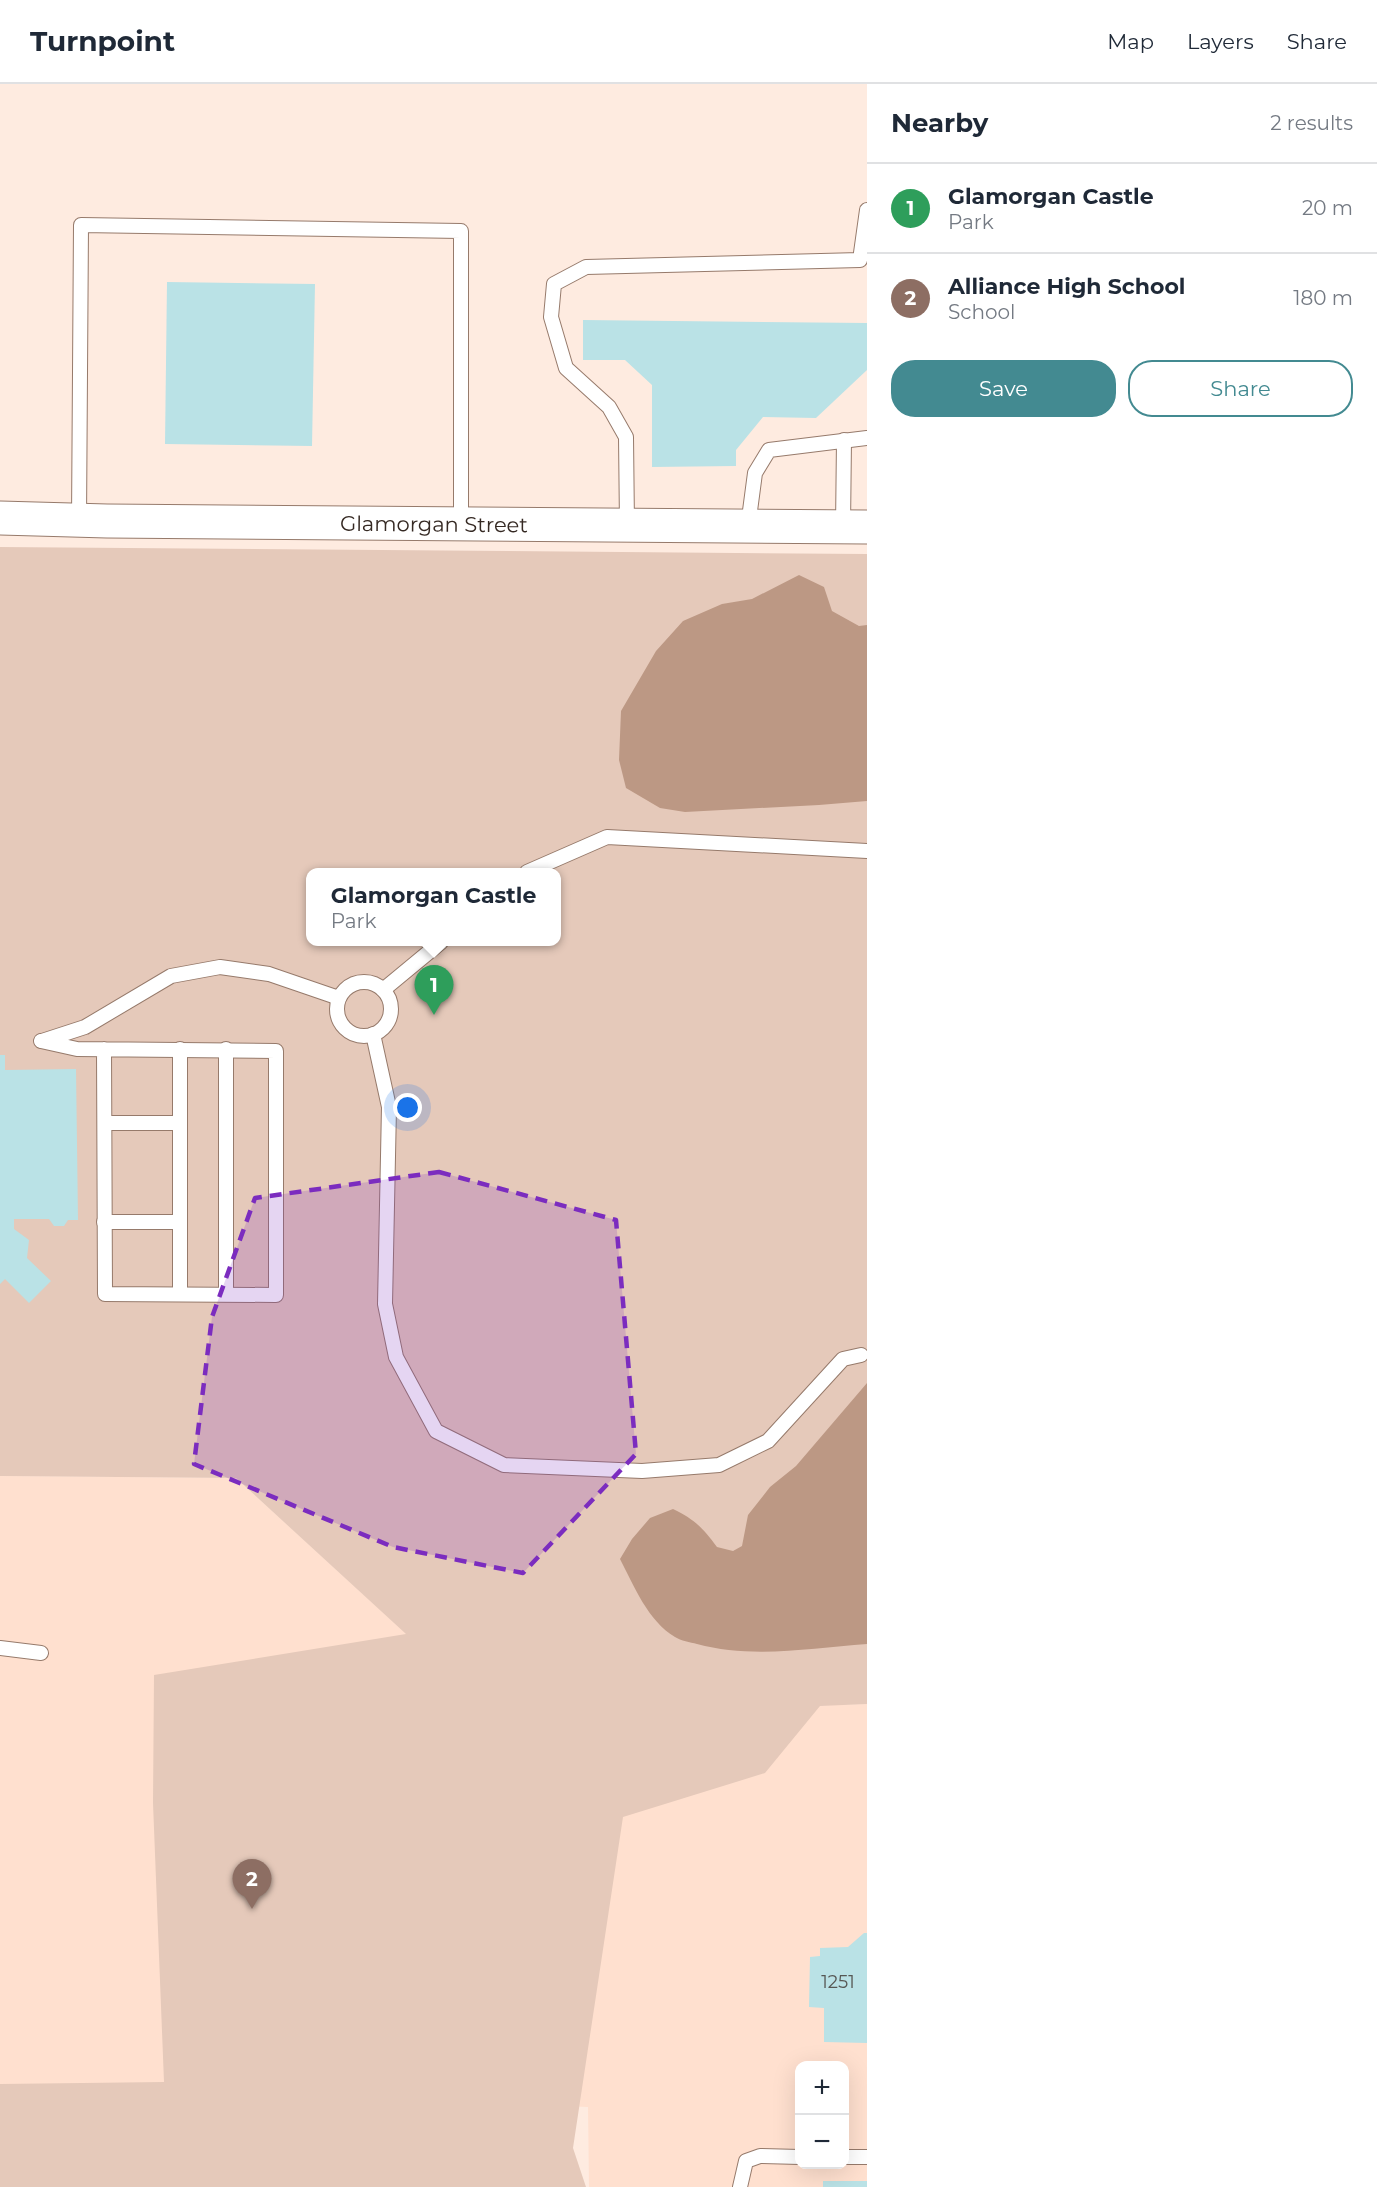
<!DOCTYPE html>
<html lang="en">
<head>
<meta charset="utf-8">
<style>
	body { margin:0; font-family:Montserrat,sans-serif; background:#f6f6f7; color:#1f2937 }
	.controls { position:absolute; right:18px; bottom:18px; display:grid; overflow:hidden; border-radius:12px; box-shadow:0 6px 24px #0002 }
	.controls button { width:54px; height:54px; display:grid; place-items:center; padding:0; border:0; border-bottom:2px solid #e0e1e3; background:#fff; color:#1f2937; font:30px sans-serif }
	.you { position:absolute; left:408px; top:1024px; width:21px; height:21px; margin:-15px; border:4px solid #fff; border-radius:50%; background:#1a73e8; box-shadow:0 0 0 9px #1a73e833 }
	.badge { display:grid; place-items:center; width:39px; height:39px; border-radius:50%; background:#438a91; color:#fff; font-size:20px; font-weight:700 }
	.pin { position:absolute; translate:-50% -50px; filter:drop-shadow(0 2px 3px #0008) }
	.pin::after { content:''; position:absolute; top:32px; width:21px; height:18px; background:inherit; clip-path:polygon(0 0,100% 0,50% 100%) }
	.popup { position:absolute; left:306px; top:784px; width:255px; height:78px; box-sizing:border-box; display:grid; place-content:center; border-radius:12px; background:#fff; filter:drop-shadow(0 2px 4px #0005); font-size:20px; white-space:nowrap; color:#747a83 }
	.popup b { font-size:22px; color:#1f2937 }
	.popup::after { content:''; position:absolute; left:50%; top:100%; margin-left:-12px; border:12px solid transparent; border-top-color:#fff }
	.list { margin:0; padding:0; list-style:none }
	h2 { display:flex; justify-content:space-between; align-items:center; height:78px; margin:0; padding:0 24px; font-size:26px }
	h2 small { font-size:20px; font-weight:400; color:#747a83 }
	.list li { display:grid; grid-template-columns:39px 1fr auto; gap:18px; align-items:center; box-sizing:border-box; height:90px; padding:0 24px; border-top:2px solid #e0e1e3 }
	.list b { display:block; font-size:22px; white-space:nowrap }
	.list p { margin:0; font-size:20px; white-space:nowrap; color:#747a83 }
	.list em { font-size:20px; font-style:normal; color:#747a83 }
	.actions { display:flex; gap:12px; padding:18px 24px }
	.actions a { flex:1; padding:14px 0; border:2px solid #438a91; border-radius:24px; text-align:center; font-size:21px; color:#438a91 }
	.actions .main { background:#438a91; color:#fff }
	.map { position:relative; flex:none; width:867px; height:2103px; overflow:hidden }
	header { display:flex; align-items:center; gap:36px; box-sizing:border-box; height:84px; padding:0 30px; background:#fff; border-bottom:2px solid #e0e1e3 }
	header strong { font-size:28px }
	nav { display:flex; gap:33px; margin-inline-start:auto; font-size:21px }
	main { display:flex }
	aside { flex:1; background:#fff }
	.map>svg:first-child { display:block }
	.built { fill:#ffe0cf; fill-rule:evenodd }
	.green { fill:#e5c9ba; fill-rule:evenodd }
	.water { fill:#bc9884 }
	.building { fill:#bae2e6 }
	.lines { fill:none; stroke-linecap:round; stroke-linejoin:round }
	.service-casing { stroke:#967a6b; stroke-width:16 }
	.tertiary-casing { stroke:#967a6b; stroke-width:35 }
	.service { stroke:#fff; stroke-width:14 }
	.tertiary { stroke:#fff; stroke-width:33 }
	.marked { fill:#7b2cbf; fill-opacity:0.2; stroke:#7b2cbf; stroke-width:4.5; stroke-dasharray:12 8; stroke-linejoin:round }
	.labels { text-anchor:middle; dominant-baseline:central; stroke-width:5; stroke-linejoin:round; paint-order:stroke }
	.number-label { font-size:18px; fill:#565754 }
	.street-label { font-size:21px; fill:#352923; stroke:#feebe0 }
</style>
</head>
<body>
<header>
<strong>Turnpoint</strong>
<nav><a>Map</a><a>Layers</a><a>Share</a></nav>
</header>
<main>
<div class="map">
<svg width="867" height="2103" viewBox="0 0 867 2103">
	<rect width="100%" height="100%" fill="#feebe0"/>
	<path class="built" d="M0,1392L236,1394L495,1631L867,1620V2103H589L588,2023L513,2020H0ZM800,1982H844V2080H800Z"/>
	<path class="green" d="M0,463L867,470V1620L820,1622L765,1689L623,1733L573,2064L586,2103H0V2000L164,1998L153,1719L154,1591L406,1550L236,1394L0,1392ZM311,788H557V858H311Z"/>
	<g class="water">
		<path d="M799,491L824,503L832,527L859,542L867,541V717L819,721L685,728L660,724L626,704L619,676L621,627L656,567L683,537L722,520L752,515Z"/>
		<path d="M867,1299V1560C811,1564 752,1575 697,1560C690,1558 681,1557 675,1553C648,1537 634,1502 620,1475L632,1455L650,1434L673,1425C694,1435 703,1444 717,1463L733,1467L742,1462L748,1431L770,1403L796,1382Z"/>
	</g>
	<g class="building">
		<path d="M167,198L315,200L312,362L165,360Z"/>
		<path d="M583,236L867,239V286L816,334L763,333L736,366V382L652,383V301L625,276H583Z"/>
		<path d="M0,971H5V986L76,985L78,1136H68L64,1142H54L49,1135H14V1145L29,1156L27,1174L51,1197L29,1219L5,1195L0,1200Z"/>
		<path d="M864,1849H867V1959L824,1958V1924L809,1923L810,1873L820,1872V1864L848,1863Z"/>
		<rect x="823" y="2097" width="44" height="6"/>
	</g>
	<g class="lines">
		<defs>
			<g id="service">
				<path d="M79,436L81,141L461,147V439"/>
				<path d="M627,440L626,353L609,323L566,284L551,233L554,200L586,183L860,176L867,126"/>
				<path d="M748,442L755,389L769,366L867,354"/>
				<path d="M843,443L844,356"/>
				<path d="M527,788L607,753L867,767"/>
				<circle cx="364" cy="925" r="27"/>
				<path d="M383,906L441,858"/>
				<path d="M373,950L389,1023L385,1220L396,1273L436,1347L504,1381L642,1387L719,1381L768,1357L843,1275L861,1271"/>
				<path d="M41,957L77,965L276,967V1211L105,1210L104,965"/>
				<path d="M42,957L85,943L171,892L220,883L269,890L339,914"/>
				<path d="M226,965V1210"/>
				<path d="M105,1039H180"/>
				<path d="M104,1138H180"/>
				<path d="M180,1210V965"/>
				<path d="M0,1564L41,1569"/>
				<path d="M844,2073H867"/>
				<path d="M740,2103L746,2077L760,2072L800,2073"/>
			</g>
			<g id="tertiary">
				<path id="s1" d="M0,434L107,437L867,443"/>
			</g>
		</defs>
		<use href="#service" class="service-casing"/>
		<use href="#tertiary" class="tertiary-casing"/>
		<use href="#service" class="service"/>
		<use href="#tertiary" class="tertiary"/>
	</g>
	<path class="marked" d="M439,1088L616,1136L636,1370L523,1489L393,1463L194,1380L212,1233L255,1114Z"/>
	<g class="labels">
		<g class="number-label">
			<text x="838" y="1898">1251</text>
		</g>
		<g class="street-label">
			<text stroke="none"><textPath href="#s1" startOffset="434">Glamorgan Street</textPath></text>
		</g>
	</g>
</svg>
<div class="controls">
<button>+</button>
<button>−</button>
</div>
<div class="you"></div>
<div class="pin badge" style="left:434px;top:931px;background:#2e9e5b">1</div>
<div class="popup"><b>Glamorgan Castle</b>Park</div>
<div class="pin badge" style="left:252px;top:1825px;background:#8d6e63">2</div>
</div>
<aside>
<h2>Nearby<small>2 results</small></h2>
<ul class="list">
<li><span class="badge" style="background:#2e9e5b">1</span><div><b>Glamorgan Castle</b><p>Park</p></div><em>20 m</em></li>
<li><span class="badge" style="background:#8d6e63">2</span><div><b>Alliance High School</b><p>School</p></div><em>180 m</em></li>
</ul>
<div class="actions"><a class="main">Save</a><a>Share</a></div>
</aside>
</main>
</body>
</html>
